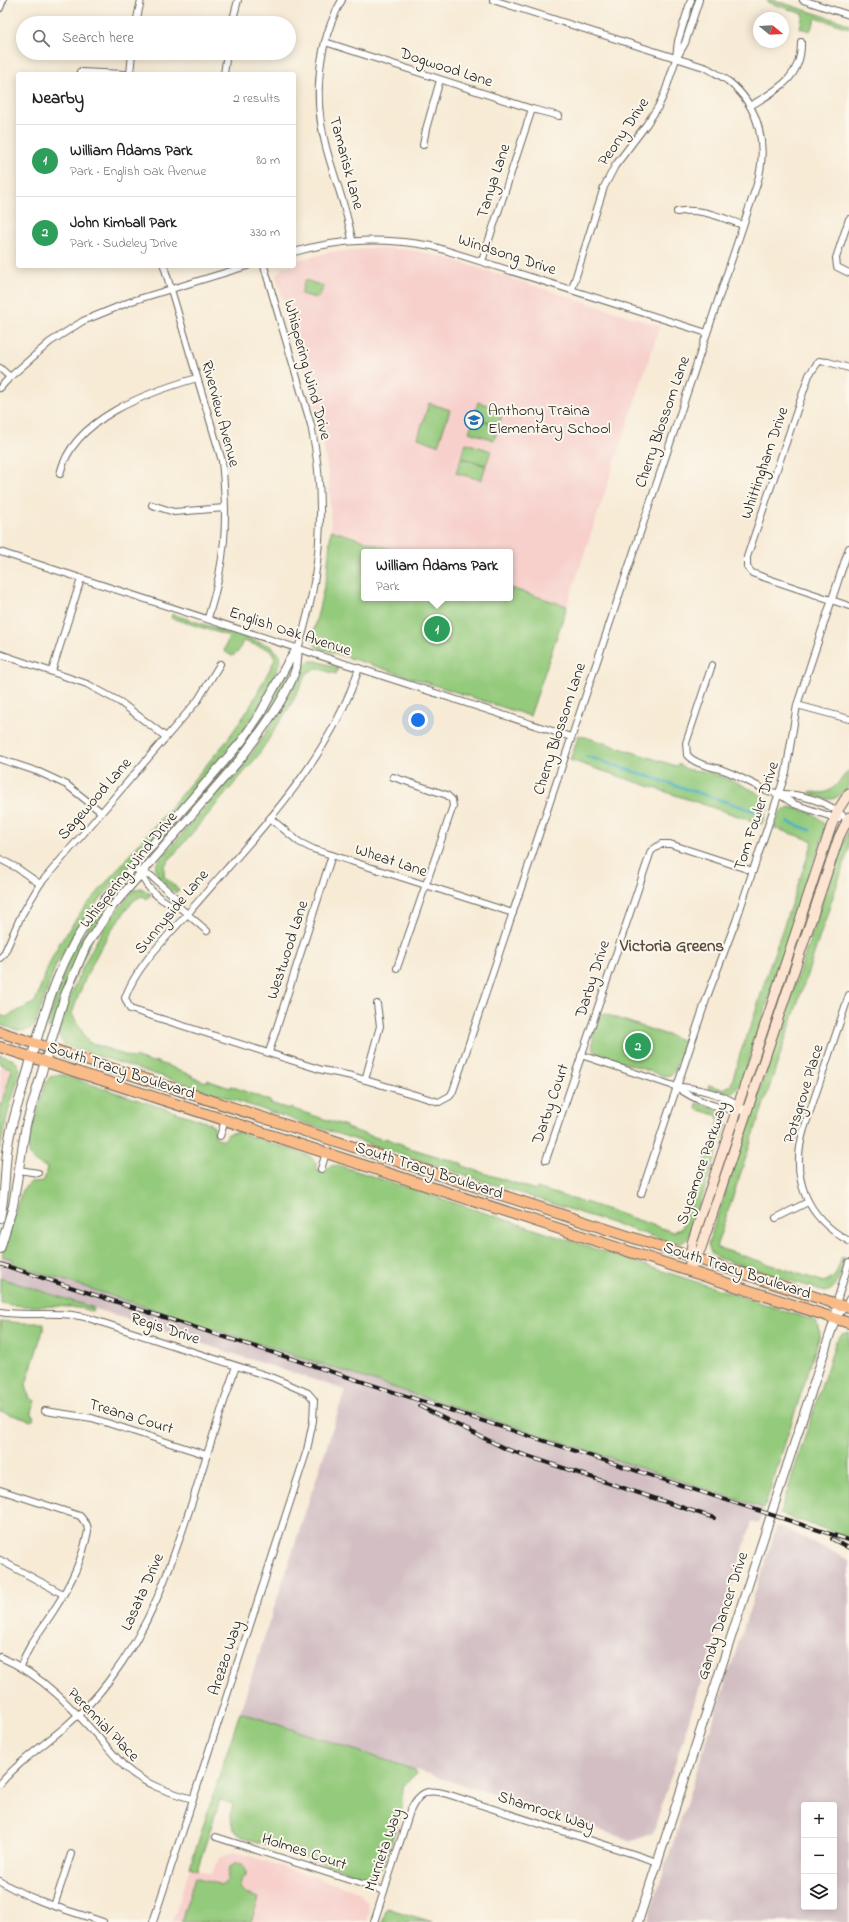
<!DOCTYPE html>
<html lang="en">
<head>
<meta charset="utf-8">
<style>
	body { margin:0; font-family:"Indie Flower",sans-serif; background:#f6f6f6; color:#222 }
	.controls { position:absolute; right:12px; bottom:12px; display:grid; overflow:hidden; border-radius:4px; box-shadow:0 2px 10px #0003 }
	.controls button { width:36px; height:36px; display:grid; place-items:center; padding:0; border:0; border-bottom:1px solid #e0e0e0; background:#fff; color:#222; font:20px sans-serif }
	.compass { position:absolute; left:753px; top:12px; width:36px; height:36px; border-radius:50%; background:#fff; box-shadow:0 2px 10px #0003; rotate:108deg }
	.you { position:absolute; left:418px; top:720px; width:14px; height:14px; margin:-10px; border:3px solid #fff; border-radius:50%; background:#1a73e8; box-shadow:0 0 0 6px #1a73e833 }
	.badge { display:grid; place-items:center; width:26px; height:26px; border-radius:50%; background:#1a73e8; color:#fff; font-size:13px; font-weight:700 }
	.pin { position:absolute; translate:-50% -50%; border:2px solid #fff; box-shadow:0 1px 4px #0006 }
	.popup { position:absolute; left:361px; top:549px; width:152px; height:52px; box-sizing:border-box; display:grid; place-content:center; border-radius:4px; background:#fff; filter:drop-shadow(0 1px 3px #0005); font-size:13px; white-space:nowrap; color:#767676 }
	.popup b { font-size:15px; color:#222 }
	.popup::after { content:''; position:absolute; left:50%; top:100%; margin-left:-8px; border:8px solid transparent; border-top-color:#fff }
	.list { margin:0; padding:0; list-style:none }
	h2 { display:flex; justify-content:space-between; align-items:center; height:52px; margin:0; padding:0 16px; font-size:17px }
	h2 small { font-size:13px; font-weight:400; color:#767676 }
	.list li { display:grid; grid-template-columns:26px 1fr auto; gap:12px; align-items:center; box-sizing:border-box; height:72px; padding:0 16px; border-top:1px solid #e0e0e0 }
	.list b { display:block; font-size:15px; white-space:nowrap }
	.list p { margin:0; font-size:13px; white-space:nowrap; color:#767676 }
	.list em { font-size:13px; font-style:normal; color:#767676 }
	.icon { flex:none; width:22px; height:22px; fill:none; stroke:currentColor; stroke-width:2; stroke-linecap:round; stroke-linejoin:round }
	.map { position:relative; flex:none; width:849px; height:1922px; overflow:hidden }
	.search { position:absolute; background:#fff; box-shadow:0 2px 10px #0003; left:16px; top:16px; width:280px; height:44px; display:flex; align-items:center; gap:10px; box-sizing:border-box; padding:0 14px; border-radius:22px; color:#767676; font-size:15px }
	.panel { position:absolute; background:#fff; box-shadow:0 2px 10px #0003; left:16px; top:72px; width:280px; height:196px; border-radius:4px }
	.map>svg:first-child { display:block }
	.built { fill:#f7d0cc }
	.industrial { fill:#d2bec3; fill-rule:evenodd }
	.green { fill:#94ca7c; stroke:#58734c }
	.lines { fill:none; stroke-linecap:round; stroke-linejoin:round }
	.stream { stroke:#45aec5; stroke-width:2.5 }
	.minor-casing { stroke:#69645d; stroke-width:8 }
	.tertiary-casing { stroke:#69645d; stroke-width:10 }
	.secondary-casing { stroke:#69645d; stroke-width:11 }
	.primary-casing { stroke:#69645d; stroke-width:12 }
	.minor { stroke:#fff; stroke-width:6 }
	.tertiary { stroke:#fff; stroke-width:8 }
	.secondary { stroke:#fde4d0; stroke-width:9 }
	.primary { stroke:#f9bc89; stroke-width:10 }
	.rail-casing { stroke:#1c1c1c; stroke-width:4 }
	.rail { stroke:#fbf7ec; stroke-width:2.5; stroke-dasharray:8; stroke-linecap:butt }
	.labels { text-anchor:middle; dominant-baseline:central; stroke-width:4; stroke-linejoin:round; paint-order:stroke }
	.street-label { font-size:16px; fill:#1c1c1c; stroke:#fbf7ec }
	.poi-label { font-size:16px; fill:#1c1c1c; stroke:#fbf7ec; text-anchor:start }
	.neighbourhood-label { font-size:17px; font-weight:bold; fill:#5a4b3d; stroke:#fbf7ec }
</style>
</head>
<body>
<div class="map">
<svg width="849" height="1922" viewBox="0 0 849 1922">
	<rect width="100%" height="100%" fill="#fbf7ec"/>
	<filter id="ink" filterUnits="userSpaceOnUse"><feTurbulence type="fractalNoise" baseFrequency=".025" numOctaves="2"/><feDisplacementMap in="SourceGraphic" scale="8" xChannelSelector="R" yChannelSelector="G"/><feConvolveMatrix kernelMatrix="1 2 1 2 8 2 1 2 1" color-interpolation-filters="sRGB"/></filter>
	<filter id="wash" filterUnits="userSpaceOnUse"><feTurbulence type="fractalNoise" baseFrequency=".012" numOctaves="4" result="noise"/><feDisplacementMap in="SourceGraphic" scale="16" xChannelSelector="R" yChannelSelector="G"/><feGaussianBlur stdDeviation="0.9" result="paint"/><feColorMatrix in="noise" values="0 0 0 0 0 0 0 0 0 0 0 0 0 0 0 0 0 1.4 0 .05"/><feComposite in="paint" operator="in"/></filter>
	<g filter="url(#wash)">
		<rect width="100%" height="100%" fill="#f7ebd6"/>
		<g class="built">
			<path d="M373,248L412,250L447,258L660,326L567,606L510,588V552H399L331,530L329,479L321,430L276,276L283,266H294V261L330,252Z"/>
			<path d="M0,1064L12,1068L0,1109Z"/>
			<path d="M232,1852L240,1853L359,1892L368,1904L369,1910L366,1922H172L190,1867L211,1874L219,1858Z"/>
		</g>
		<g class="industrial">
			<path d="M2,1256L13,1259L14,1264L764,1508L759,1524L752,1522L653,1833L633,1841L240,1712L345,1390L0,1278V1262Z"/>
			<path d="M777,1526L786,1529L849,1560V1922H647ZM804,1805H834V1907H804Z"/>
		</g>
		<g class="green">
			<path d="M768,0H773L849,24V28L816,18L810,31L800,28L803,14L767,2Z"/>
			<path d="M305,280L323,286L320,296L316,298L301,294Z"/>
			<path d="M478,402L503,410L499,425L474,417Z"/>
			<path d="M429,403L450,410L438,445L418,438Z"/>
			<path d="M474,418L499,426L494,440L469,432Z"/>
			<path d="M466,443L491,451L486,465L461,457Z"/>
			<path d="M461,458L486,466L481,480L456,473Z"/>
			<path d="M331,530L399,552H364V598H510V588L567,606L530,716L316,647L312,638L327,574Z"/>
			<path d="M172,614L271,646L280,655V663L271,684L254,714L237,739L84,918L56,965L35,1025C25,1036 12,1028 0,1025V1015L6,1017L35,1002L50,962L59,944L81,912L225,743L250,707L275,659L271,650L243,641L238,652L232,656L224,651L229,636L171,618Z"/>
			<path d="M309,661H317L338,668L336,674L317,668L307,673L292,703L257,757L164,866V876L179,890L176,893C168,886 152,877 156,864L253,752L280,711L302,667Z"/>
			<path d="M292,663L294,667L274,707L250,743L179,824L187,809L234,755Z"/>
			<path d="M579,735L676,766L679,764C688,773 697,769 708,772C719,775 767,793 768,803C768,810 764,818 762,824L570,760Z"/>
			<path d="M849,770V786C834,803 830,801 810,794L811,791C831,798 837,783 849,770Z"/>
			<path d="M789,807C802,810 826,814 825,831L741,1083L734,1092L724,1094L708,1089L709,1085L723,1089L731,1085L741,1051L755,1014L767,974L813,841L774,828L780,812Z"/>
			<path d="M849,829V849L716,1247L824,1282L835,1276L842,1257L845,1258C841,1270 839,1290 825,1292L718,1258L711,1253L708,1244L835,864Z"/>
			<path d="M818,873L821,874L818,887L757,1074L752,1072Z"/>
			<path d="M125,886L102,916L52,1028H48L47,1025L72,950L103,907Z"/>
			<path d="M141,888L151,894L147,899L143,896C134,898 129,906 124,913C100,944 84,977 72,1014L88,1042L133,1058L134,1057L153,1063L154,1061L174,1068V1069L192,1075V1077L206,1082L207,1080L230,1088L231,1086L270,1101V1103L289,1109L290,1108L346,1126V1128L384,1140L385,1138L404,1145L403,1146L463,1164L462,1166L536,1190L537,1188L585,1203V1202L673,1232L682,1228L719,1120L716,1115L696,1109L697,1103C709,1107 725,1109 727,1124L688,1238L682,1243H673L65,1045L59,1037V1030C74,984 91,941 123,903C128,897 132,889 141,888Z"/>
			<path d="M602,1013L685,1041L674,1072L670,1075L664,1076L596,1053C587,1043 598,1024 602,1013Z"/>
			<path d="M0,1055C10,1058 20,1060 20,1072L8,1113L0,1149V1109L12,1069L0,1064Z"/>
			<path d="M55,1075H63L209,1123L214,1127L215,1137L224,1140L229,1133L238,1132L310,1156L316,1162V1170L324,1172L329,1166L338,1165L813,1320L819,1327L820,1335L764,1508L14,1264L13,1259L2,1256L22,1190L31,1182L44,1181L47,1167C34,1164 28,1157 28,1144L45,1084L50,1077Z"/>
			<path d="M0,1278L94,1308L92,1311C62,1302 31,1310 0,1303Z"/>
			<path d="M0,1321L22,1323H44V1327L26,1384L29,1397L35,1401L31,1411L34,1419L31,1421L0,1411Z"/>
			<path d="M849,1332V1537L780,1514L836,1341L842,1334Z"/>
			<path d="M240,1712L415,1770L417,1774L409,1779L403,1787L402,1810L383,1866L374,1874L360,1875L243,1837C229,1830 230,1817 233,1804L220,1800L197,1870L190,1867Z"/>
			<path d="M236,1863L241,1864L246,1870V1875L240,1883L241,1890L245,1894L259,1898L251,1922H181L195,1877L221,1885L227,1880L229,1868Z"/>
			<path d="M387,1908L432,1922H382Z"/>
		</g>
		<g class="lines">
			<g class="stream">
				<path d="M586,756L754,811"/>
				<path d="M788,822L810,830"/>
			</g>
		</g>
	</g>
	<g filter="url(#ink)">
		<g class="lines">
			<defs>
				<g id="minor">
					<path d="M342,0C318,42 313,96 325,143C333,176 347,207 352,240"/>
					<path d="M803,0L849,15"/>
					<path d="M0,8L3,0"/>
					<path d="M136,23L141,0"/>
					<path d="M232,23L238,0"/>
					<path d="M325,42L532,109L559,116"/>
					<path d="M676,57L678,41L691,0"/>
					<path d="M80,72L124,74"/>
					<path d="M130,74L132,53"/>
					<path d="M224,74L227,53"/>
					<path d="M750,106C777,90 802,78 801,42"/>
					<path d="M423,145L426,129L440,80"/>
					<path d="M677,212C700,207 722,218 743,225"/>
					<path d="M849,219L836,258L837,267L849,273"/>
					<path d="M294,252C342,238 384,238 432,246L707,333"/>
					<path d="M482,261L532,109"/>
					<path d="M164,266L222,461C228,520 226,561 208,618"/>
					<path d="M264,266L311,425C327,500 321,576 298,649"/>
					<path d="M572,289L604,187L615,166L646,125L658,107L665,92L676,59L685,43L699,0"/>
					<path d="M0,368L10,377"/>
					<path d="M849,368L828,362L819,361L809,375L747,557V567L752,573L763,577L849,606"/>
					<path d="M0,388L10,377L50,342L83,321L132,301L247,266"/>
					<path d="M60,474C73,418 149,392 197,378"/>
					<path d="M152,505L174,512L225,508"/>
					<path d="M0,552L571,737"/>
					<path d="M0,654L87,684L120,702L166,737"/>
					<path d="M712,665L686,743L687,755C696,765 711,766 723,770C740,776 755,786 771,792C779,794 787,794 795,795C814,798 835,806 847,820"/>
					<path d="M359,668C328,764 254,836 190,911C168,936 136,966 125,998L130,1009L322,1070L352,1076L439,1102L450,1096L453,1091L757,184C768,146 760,106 728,81C722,76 713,72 707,68L493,0"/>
					<path d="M52,671L81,579"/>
					<path d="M797,705L849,719"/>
					<path d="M0,759L39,772L67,785L101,812"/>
					<path d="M393,777L447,795L452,800L453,806L397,968"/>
					<path d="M780,795L794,804L838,819"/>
					<path d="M270,818L299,842L313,849L513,913"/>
					<path d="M0,859L17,868L40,884"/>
					<path d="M134,867L141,874L151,876L175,897L178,906L207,931"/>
					<path d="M141,874C146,888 163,904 178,906"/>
					<path d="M0,958L4,954L21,916L40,884L198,700L220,664"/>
					<path d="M849,995L804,1129C790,1176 805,1217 849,1241"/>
					<path d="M269,1052L332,855"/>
					<path d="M581,1055L677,1087C695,1101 724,1111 747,1111"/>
					<path d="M365,1080L380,1026L377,1004"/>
					<path d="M677,1087C694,1087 727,1095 741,1107"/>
					<path d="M220,1136L225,1121"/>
					<path d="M546,1160L651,851L661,844H670L753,871"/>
					<path d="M321,1169L326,1153"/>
					<path d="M19,1170L38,1173"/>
					<path d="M641,1194L707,997L736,921L786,772L797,705L849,548"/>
					<path d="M776,1218L808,1202"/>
					<path d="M0,1312C29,1317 59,1310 88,1318L274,1378L308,1393L314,1400L313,1421L307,1450L153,1922"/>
					<path d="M835,1319L836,1304L849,1262"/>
					<path d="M835,1319L845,1307L849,1299"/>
					<path d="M45,1411L92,1418L207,1455"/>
					<path d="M0,1490L80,1516L87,1525L88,1531C83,1558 69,1587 54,1610C42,1629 28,1645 21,1666"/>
					<path d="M0,1560L63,1594"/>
					<path d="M0,1657C52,1678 88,1727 125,1767C145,1785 168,1792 193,1799"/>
					<path d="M0,1784C19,1761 44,1745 66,1726C81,1713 96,1698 108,1682C153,1623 170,1568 193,1499C207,1454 221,1410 236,1366"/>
					<path d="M216,1837L384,1891"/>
					<path d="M0,1881C31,1901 68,1910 103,1922"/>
					<path d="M54,1906L71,1854"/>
					<path d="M374,1922L410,1811C419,1792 427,1788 447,1794L658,1862"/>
				</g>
				<g id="tertiary">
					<path d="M0,1218C6,1193 4,1170 8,1145C12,1118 22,1093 29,1066C45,1011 59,958 95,911L241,742L260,714L287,664L297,649"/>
					<path d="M0,1249L13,1206L26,1125L65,995L86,946L111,908L242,757C259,734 289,694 296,668C297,662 297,655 298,649"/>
					<path d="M638,1922L835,1319"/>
				</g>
				<g id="secondary">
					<path d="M693,1265L701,1248L839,837L849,817"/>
					<path d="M689,1271L692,1243L831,827L838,810L849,793"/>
				</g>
				<g id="primary">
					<path d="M0,1032L849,1308"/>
					<path d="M0,1047L849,1323"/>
				</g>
			</defs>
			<use href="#minor" class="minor-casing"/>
			<use href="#tertiary" class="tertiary-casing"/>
			<use href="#secondary" class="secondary-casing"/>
			<use href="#primary" class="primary-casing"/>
			<use href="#minor" class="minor"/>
			<use href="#tertiary" class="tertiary"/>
			<use href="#secondary" class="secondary"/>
			<use href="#primary" class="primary"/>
			<defs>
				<g id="rail">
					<path d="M0,1264L849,1540"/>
					<path d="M419,1406L506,1449L714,1518"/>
					<path d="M832,1539L849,1548"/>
				</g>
			</defs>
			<use href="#rail" class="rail-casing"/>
			<use href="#rail" class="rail"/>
		</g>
	</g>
	<defs>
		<symbol id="school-ring" viewBox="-11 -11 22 22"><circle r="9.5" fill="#fbf7ec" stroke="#1f6fb2" stroke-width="1.5"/><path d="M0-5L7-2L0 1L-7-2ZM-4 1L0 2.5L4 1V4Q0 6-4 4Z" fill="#1f6fb2"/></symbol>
	</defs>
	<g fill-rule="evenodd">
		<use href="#school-ring" x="463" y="409" width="22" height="22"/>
	</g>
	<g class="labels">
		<g class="street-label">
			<text transform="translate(446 68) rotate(18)">Dogwood Lane</text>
			<text transform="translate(624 132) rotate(-56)">Peony Drive</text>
			<text transform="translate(346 163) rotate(75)">Tamarisk Lane</text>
			<text transform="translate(494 181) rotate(-72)">Tanya Lane</text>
			<text transform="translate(507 255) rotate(18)">Windsong Drive</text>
			<text transform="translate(307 370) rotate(75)">Whispering Wind Drive</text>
			<text transform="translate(220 414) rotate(75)">Riverview Avenue</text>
			<text transform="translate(663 422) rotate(-71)">Cherry Blossom Lane</text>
			<text transform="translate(765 463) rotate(-71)">Whittingham Drive</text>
			<text transform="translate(290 632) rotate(18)">English Oak Avenue</text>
			<text transform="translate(560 729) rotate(-72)">Cherry Blossom Lane</text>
			<text transform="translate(95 799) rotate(-49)">Sagewood Lane</text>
			<text transform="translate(757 816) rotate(-72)">Tom Fowler Drive</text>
			<text transform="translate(391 861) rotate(18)">Wheat Lane</text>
			<text transform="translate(129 870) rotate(-51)">Whispering Wind Drive</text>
			<text transform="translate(172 912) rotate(-50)">Sunnyside Lane</text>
			<text transform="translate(288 950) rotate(-72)">Westwood Lane</text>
			<text transform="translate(593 979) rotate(-72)">Darby Drive</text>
			<text transform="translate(121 1071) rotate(18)">South Tracy Boulevard</text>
			<text transform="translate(804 1094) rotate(-73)">Potsgrove Place</text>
			<text transform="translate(551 1104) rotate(-71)">Darby Court</text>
			<text transform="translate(703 1163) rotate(-71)">Sycamore Parkway</text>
			<text transform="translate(429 1171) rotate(18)">South Tracy Boulevard</text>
			<text transform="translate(737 1271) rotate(18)">South Tracy Boulevard</text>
			<text transform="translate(165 1329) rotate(18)">Regis Drive</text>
			<text transform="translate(131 1417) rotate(17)">Treana Court</text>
			<text transform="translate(143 1592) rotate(-66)">Lasata Drive</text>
			<text transform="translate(723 1616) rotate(-72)">Gandy Dancer Drive</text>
			<text transform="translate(226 1658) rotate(-72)">Arezzo Way</text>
			<text transform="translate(103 1725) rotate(46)">Perennial Place</text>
			<text transform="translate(546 1812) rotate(18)">Shamrock Way</text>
			<text transform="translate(384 1850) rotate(-71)">Murrieta Way</text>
			<text transform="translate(304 1852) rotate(18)">Holmes Court</text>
		</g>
		<g class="poi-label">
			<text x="488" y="411">Anthony Traina<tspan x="488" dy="18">Elementary School</tspan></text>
		</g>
		<g class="neighbourhood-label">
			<text x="672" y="946">Victoria Greens</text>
		</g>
	</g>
</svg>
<div class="controls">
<button>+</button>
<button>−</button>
<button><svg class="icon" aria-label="layers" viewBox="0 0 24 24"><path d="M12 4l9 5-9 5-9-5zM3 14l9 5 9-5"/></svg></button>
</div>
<svg class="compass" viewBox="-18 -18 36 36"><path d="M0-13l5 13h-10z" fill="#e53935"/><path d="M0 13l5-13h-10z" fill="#767676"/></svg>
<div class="you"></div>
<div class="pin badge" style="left:437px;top:629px;background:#2e9e5b">1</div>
<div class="popup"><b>William Adams Park</b>Park</div>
<div class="pin badge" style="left:638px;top:1046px;background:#2e9e5b">2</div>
<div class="search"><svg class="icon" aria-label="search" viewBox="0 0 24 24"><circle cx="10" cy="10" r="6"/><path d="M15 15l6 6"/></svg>Search here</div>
<section class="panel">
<h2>Nearby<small>2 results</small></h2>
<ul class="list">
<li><span class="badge" style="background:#2e9e5b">1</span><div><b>William Adams Park</b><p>Park · English Oak Avenue</p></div><em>80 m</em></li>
<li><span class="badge" style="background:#2e9e5b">2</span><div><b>John Kimball Park</b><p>Park · Sudeley Drive</p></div><em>330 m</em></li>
</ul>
</section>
</div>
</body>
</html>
